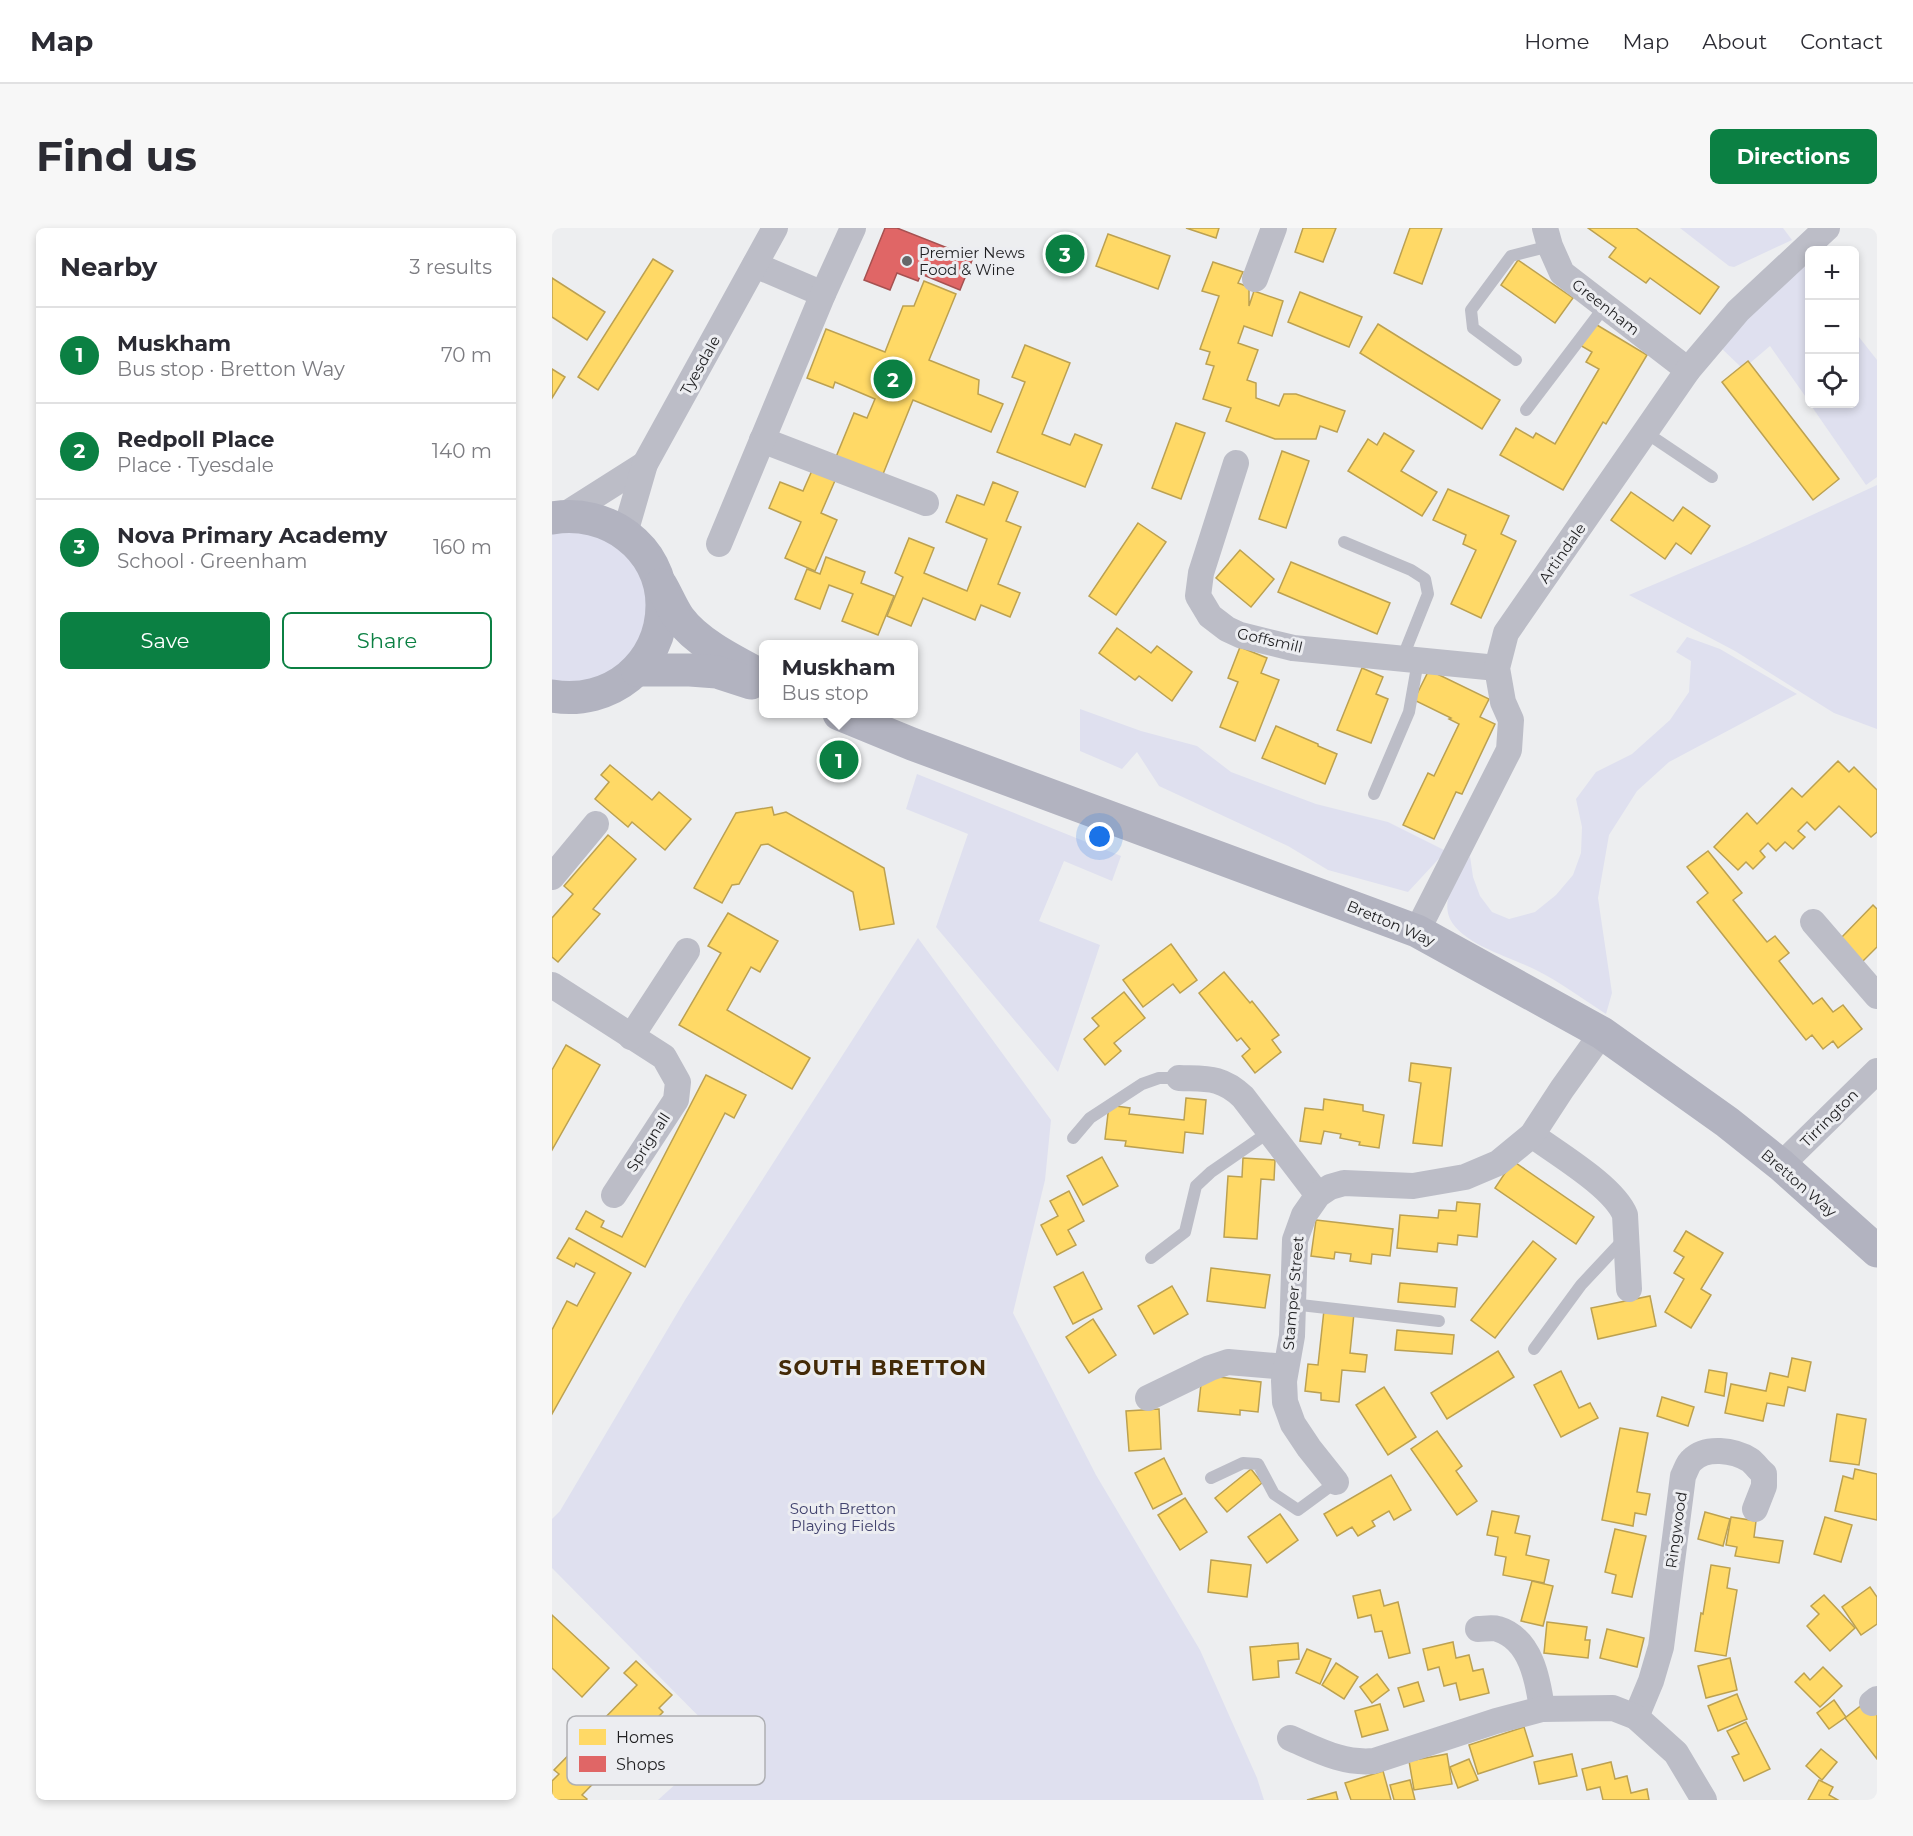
<!DOCTYPE html>
<html lang="en">
<head>
<meta charset="utf-8">
<style>
	body { margin:0; font-family:Montserrat,sans-serif; background:#f7f7f7; color:#2b2b33 }
	.controls { position:absolute; right:18px; top:18px; display:grid; overflow:hidden; border-radius:9px; box-shadow:0 3px 9px #0003 }
	.controls button { width:54px; height:54px; display:grid; place-items:center; padding:0; border:0; border-bottom:2px solid #e1e1e2; background:#fff; color:#2b2b33; font:30px sans-serif }
	.you { position:absolute; left:548px; top:609px; width:21px; height:21px; margin:-15px; border:4px solid #fff; border-radius:50%; background:#1a73e8; box-shadow:0 0 0 9px #1a73e833 }
	.badge { display:grid; place-items:center; width:39px; height:39px; border-radius:50%; background:#0b8043; color:#fff; font-size:20px; font-weight:700 }
	.pin { position:absolute; translate:-50% -50%; border:3px solid #fff; box-shadow:0 2px 6px #0006 }
	.popup { position:absolute; left:207px; top:412px; width:159px; height:78px; box-sizing:border-box; display:grid; place-content:center; border-radius:9px; background:#fff; filter:drop-shadow(0 2px 4px #0005); font-size:20px; white-space:nowrap; color:#7c7c81 }
	.popup b { font-size:22px; color:#2b2b33 }
	.popup::after { content:''; position:absolute; left:50%; top:100%; margin-left:-12px; border:12px solid transparent; border-top-color:#fff }
	.list { margin:0; padding:0; list-style:none }
	h2 { display:flex; justify-content:space-between; align-items:center; height:78px; margin:0; padding:0 24px; font-size:26px }
	h2 small { font-size:20px; font-weight:400; color:#7c7c81 }
	.list li { display:grid; grid-template-columns:39px 1fr auto; gap:18px; align-items:center; box-sizing:border-box; height:96px; padding:0 24px; border-top:2px solid #e1e1e2 }
	.list b { display:block; font-size:22px; white-space:nowrap }
	.list p { margin:0; font-size:20px; white-space:nowrap; color:#7c7c81 }
	.list em { font-size:20px; font-style:normal; color:#7c7c81 }
	.actions { display:flex; gap:12px; padding:18px 24px }
	.actions a { flex:1; padding:14px 0; border:2px solid #0b8043; border-radius:9px; text-align:center; font-size:21px; color:#0b8043 }
	.actions .main { background:#0b8043; color:#fff }
	.icon { flex:none; width:33px; height:33px; fill:none; stroke:currentColor; stroke-width:2; stroke-linecap:round; stroke-linejoin:round }
	.map { position:relative; flex:none; width:1325px; height:1572px; overflow:hidden; border-radius:9px }
	header { display:flex; align-items:center; gap:36px; box-sizing:border-box; height:84px; padding:0 30px; background:#fff; border-bottom:2px solid #e1e1e2 }
	header strong { font-size:28px }
	nav { display:flex; gap:33px; margin-inline-start:auto; font-size:21px }
	.intro { display:flex; align-items:center; justify-content:space-between; box-sizing:border-box; height:144px; padding:0 36px }
	h1 { margin:0; font-size:42px }
	.button { padding:15px 27px; border-radius:9px; background:#0b8043; color:#fff; font-size:21px; font-weight:700 }
	main { display:flex; gap:36px; padding:0 36px }
	aside { flex:1; background:#fff; border-radius:9px; box-shadow:0 3px 9px #0003 }
	.map>svg:first-child { display:block }
	.green { fill:#dfe0ef }
	.homes { fill:#ffd966; stroke:#bca151; stroke-width:1.5 }
	.shops { fill:#e06666; stroke:#a65151; stroke-width:1.5 }
	.lines { fill:none; stroke-linecap:round; stroke-linejoin:round }
	.lane { stroke:#bcbdc7; stroke-width:12 }
	.street { stroke:#bcbdc7; stroke-width:26 }
	.secondary { stroke:#b2b3c0; stroke-width:33 }
	.poi-dot { fill:#676769; stroke:#ecedf1; stroke-width:2 }
	.labels { text-anchor:middle; dominant-baseline:central; stroke-width:6; stroke-linejoin:round; paint-order:stroke }
	.poi-label { font-size:15px; fill:#1f1f21; stroke:#ecedf1; text-anchor:start }
	.street-label { font-size:15px; fill:#1f1f21; stroke:#ecedf1 }
	.park-label { font-size:15px; fill:#41426d; stroke:#ecedf1 }
	.district-label { font-size:21px; font-weight:bold; letter-spacing:1.5px; fill:#432a07; stroke:#ecedf1 }
	.key { fill:#ecedf1; stroke:#aeafb3; stroke-width:1.5 }
	.key-label { font-size:16px; fill:#1f1f21 }
</style>
</head>
<body>
<header>
<strong>Map</strong>
<nav><a>Home</a><a>Map</a><a>About</a><a>Contact</a></nav>
</header>
<div class="intro"><h1>Find us</h1><a class="button">Directions</a></div>
<main>
<aside>
<h2>Nearby<small>3 results</small></h2>
<ul class="list">
<li><span class="badge">1</span><div><b>Muskham</b><p>Bus stop · Bretton Way</p></div><em>70 m</em></li>
<li><span class="badge">2</span><div><b>Redpoll Place</b><p>Place · Tyesdale</p></div><em>140 m</em></li>
<li><span class="badge">3</span><div><b>Nova Primary Academy</b><p>School · Greenham</p></div><em>160 m</em></li>
</ul>
<div class="actions"><a class="main">Save</a><a>Share</a></div>
</aside>
<div class="map">
<svg width="1325" height="1572" viewBox="0 0 1325 1572">
	<rect width="100%" height="100%" fill="#edeef0"/>
	<g class="green">
		<path d="M1128,0H1231L1240,12L1182,39L1177,38Z"/>
		<path d="M1257,37L1258,175L1218,118L1191,141L1167,118L1248,40Z"/>
		<path d="M1303,104L1325,132V249L1314,257L1258,176H1302Z"/>
		<path d="M1325,257V501L1282,485L1183,423L1077,367L1195,317Z"/>
		<path d="M33,289L107,352L85,442L0,468V290Z"/>
		<path d="M1135,409L1168,421L1245,466L1117,534L1085,563L1057,607L1046,670L1060,765L1054,786C1031,771 1008,754 984,742C959,729 911,717 898,691C888,670 908,645 918,628L921,649L928,668L940,684L957,691L983,684L1004,667L1021,647L1029,625L1030,599L1024,571L1044,544L1080,526L1118,492L1137,464L1139,433L1124,424Z"/>
		<path d="M528,481L589,503L645,518L679,544L764,576L836,594L894,623L856,664L776,642L736,618L607,558L585,524L570,541L528,523Z"/>
		<path d="M365,546L569,628L560,653L512,633L487,693L548,717L506,844L384,699L416,606L354,581Z"/>
		<path d="M366,710L499,892L493,952L461,1085L544,1247L648,1422L705,1550L712,1572H106L171,1513L0,1340V1291L8,1283L133,1072Z"/>
	</g>
	<g class="homes">
		<path d="M634,0H667L664,10Z"/>
		<path d="M751,0H784L771,34L743,24Z"/>
		<path d="M858,0H890L870,56L842,45Z"/>
		<path d="M1036,0H1084L1167,59L1148,86L1098,50L1094,55L1057,29L1064,20Z"/>
		<path d="M556,6L618,28L606,61L544,38Z"/>
		<path d="M101,31L121,43L46,162L26,149Z"/>
		<path d="M966,32L1021,70L1003,95L949,57Z"/>
		<path d="M661,34L691,44L686,55L697,59V78L702,63L731,73L720,108L692,98L686,115L706,122L695,152L704,155V170L727,178L732,166H744L793,183L785,204L768,198L764,211H723L674,193L679,180L651,171L662,138L654,136L658,124L648,121L667,68L650,63Z"/>
		<path d="M0,50L53,84L35,112L0,89Z"/>
		<path d="M372,53L404,66L377,132L427,152L426,166L451,176L439,204L361,172L329,251L284,229L302,185L315,190L323,171L283,154L281,160L255,150L274,101L333,124L351,78H362Z"/>
		<path d="M748,64L810,89L797,119L736,94Z"/>
		<path d="M1040,94L1095,127L1054,196L1051,194L1011,262L948,227L964,200L981,210L984,205L1003,216L1047,141L1034,134L1040,124L1026,116Z"/>
		<path d="M826,96L948,172L930,201L808,125Z"/>
		<path d="M473,117L518,135L490,206L518,217L523,206L550,217L533,259L445,224L473,154L460,149Z"/>
		<path d="M1196,133L1287,251L1261,272L1170,154Z"/>
		<path d="M0,141L13,149L0,170Z"/>
		<path d="M624,195L653,205L629,271L600,260Z"/>
		<path d="M832,205L862,223L849,243L885,264L870,288L796,243L816,211L825,217Z"/>
		<path d="M730,223L757,233L734,300L707,291Z"/>
		<path d="M262,238L285,248L269,285L285,292L263,343L233,330L249,294L217,280L228,254L251,263Z"/>
		<path d="M441,254L466,264L454,293L469,299L446,356L468,365L458,389L429,377L423,392L371,370L359,398L335,388L351,349L343,345L357,310L382,320L372,345L415,363L435,311L394,294L405,267L432,277Z"/>
		<path d="M896,261L957,288L949,306L964,313L929,390L899,376L924,322L911,316L914,307L881,292Z"/>
		<path d="M1079,264L1121,293L1131,279L1158,298L1139,326L1124,315L1113,331L1059,292Z"/>
		<path d="M586,295L614,314L564,387L537,368Z"/>
		<path d="M688,322L722,351L699,379L664,350Z"/>
		<path d="M274,329L313,344L309,355L342,368L326,407L290,393L301,366L277,357L268,381L243,371L255,341L268,346Z"/>
		<path d="M739,334L838,375L825,406L726,364Z"/>
		<path d="M565,400L599,425L605,418L640,444L620,473L587,448L583,452L547,425Z"/>
		<path d="M688,419L715,430L709,445L727,452L703,513L668,499L686,454L676,450Z"/>
		<path d="M810,440L831,449L824,466L836,471L819,515L785,502Z"/>
		<path d="M877,442L937,471L928,489L943,496L910,566L904,564L882,611L851,597L876,545L882,548L907,496L897,491L899,490L862,472Z"/>
		<path d="M724,498L766,516V518L785,526L773,556L710,530Z"/>
		<path d="M1286,533L1297,544L1302,539L1325,562V604L1319,609L1287,578L1263,602L1255,594L1246,603L1253,609L1241,621L1233,614L1224,623L1216,615L1208,623L1213,629L1201,641L1194,634L1186,642L1162,619L1195,585L1205,596L1240,560L1250,569Z"/>
		<path d="M58,537L100,572L107,564L139,591L113,622L80,594L76,599L43,571L57,554L49,547Z"/>
		<path d="M220,579L222,587L234,584L332,640L342,696L308,702L301,664L216,616L209,617L187,656L180,657L170,675L142,660L184,585Z"/>
		<path d="M56,607L84,631L41,681L48,686L6,734L0,729V690L21,666L12,658Z"/>
		<path d="M1156,623L1190,665L1181,672L1215,714L1223,708L1237,725L1227,733L1261,776L1270,770L1281,784L1291,777L1310,801L1286,820L1281,813L1271,821L1260,807L1254,812L1145,674L1156,665L1135,639Z"/>
		<path d="M1321,677L1325,681V719L1310,734L1288,711Z"/>
		<path d="M176,685L226,713L208,744L199,739L175,782L258,830L240,861L127,797L169,725L156,718Z"/>
		<path d="M619,716L645,752L628,765L621,756L591,779L571,752Z"/>
		<path d="M672,744L698,775L700,773L727,807L720,812L729,824L703,845L690,828L698,821L689,810L685,813L647,765Z"/>
		<path d="M572,764L593,790L562,815L569,823L553,837L532,811L547,798L540,790Z"/>
		<path d="M14,817L48,837L0,922V842Z"/>
		<path d="M859,835L899,840L890,918L861,915L869,855L857,853Z"/>
		<path d="M154,847L194,867L182,890L173,885L93,1039L24,1001L34,983L52,993L49,999L70,1009Z"/>
		<path d="M634,870L654,872L651,906L633,904L631,925L573,918L574,913L553,911L557,877L578,880L577,886L632,892Z"/>
		<path d="M772,871L811,877V883L832,887L827,920L807,917L808,914L788,910L789,906L772,903L769,916L748,913L753,880L771,882Z"/>
		<path d="M550,929L566,958L531,977L515,948Z"/>
		<path d="M691,930L723,932L722,952L709,951L705,1011L672,1009L676,948L690,949Z"/>
		<path d="M961,933L1042,989L1024,1016L943,960Z"/>
		<path d="M517,963L532,993L516,1002L524,1017L505,1027L489,997L506,988L498,973Z"/>
		<path d="M905,974L928,976L925,1009L906,1007L905,1017L886,1015L885,1024L845,1020L848,987L886,990L887,982L904,983Z"/>
		<path d="M764,992L841,1001L838,1028L820,1026L819,1036L798,1033L799,1026L783,1024L782,1031L759,1028Z"/>
		<path d="M1134,1003L1171,1025L1149,1061L1159,1067L1139,1100L1113,1084L1132,1051L1122,1045L1132,1029L1122,1023Z"/>
		<path d="M17,1010L79,1045L0,1186V1102L15,1073L25,1078L43,1045L24,1035L22,1039L5,1030Z"/>
		<path d="M981,1013L1004,1031L943,1110L919,1092Z"/>
		<path d="M659,1040L718,1047L713,1080L655,1073Z"/>
		<path d="M531,1044L550,1081L521,1096L502,1059Z"/>
		<path d="M848,1055L905,1060L903,1079L846,1074Z"/>
		<path d="M620,1058L636,1086L602,1106L586,1078Z"/>
		<path d="M1098,1068L1104,1098L1046,1111L1039,1080Z"/>
		<path d="M772,1082L802,1085L798,1125L815,1127L813,1144L790,1142L787,1174L769,1172V1165L753,1163L756,1136L766,1137Z"/>
		<path d="M541,1091L564,1127L537,1145L514,1109Z"/>
		<path d="M845,1102L902,1107L900,1126L843,1122Z"/>
		<path d="M946,1123L962,1149L895,1191L879,1165Z"/>
		<path d="M1240,1130L1259,1134L1253,1163L1236,1159L1232,1178L1215,1175L1211,1193L1173,1185L1179,1156L1214,1163L1218,1145L1236,1149Z"/>
		<path d="M1157,1142L1175,1145L1172,1168L1153,1164Z"/>
		<path d="M1009,1143L1027,1180L1038,1175L1046,1190L1009,1209L982,1157Z"/>
		<path d="M650,1147L709,1154L706,1184L688,1182V1187L646,1183Z"/>
		<path d="M832,1159L864,1209L836,1227L804,1177Z"/>
		<path d="M1110,1169L1142,1179L1136,1198L1105,1188Z"/>
		<path d="M607,1181L609,1221L577,1223L574,1183Z"/>
		<path d="M1285,1186L1314,1191L1307,1237L1278,1233Z"/>
		<path d="M1068,1200L1096,1205L1085,1264L1098,1266L1094,1287L1083,1285L1081,1298L1050,1292Z"/>
		<path d="M885,1203L910,1238L904,1243L925,1273L905,1287L859,1221Z"/>
		<path d="M612,1230L630,1266L601,1281L583,1245Z"/>
		<path d="M699,1241L710,1255L675,1284L663,1270Z"/>
		<path d="M1303,1241L1325,1246V1292L1283,1283L1291,1248L1301,1251Z"/>
		<path d="M839,1247L859,1282L842,1292L837,1283L820,1293L823,1298L806,1308L800,1299L785,1308L772,1286Z"/>
		<path d="M633,1270L655,1304L628,1322L606,1287Z"/>
		<path d="M940,1283L967,1288L963,1305L978,1308L974,1327L997,1332L992,1355L951,1347L954,1329L943,1327L946,1309L935,1307Z"/>
		<path d="M1153,1284L1178,1291L1171,1318L1146,1311Z"/>
		<path d="M728,1286L746,1312L715,1335L696,1309Z"/>
		<path d="M1179,1289L1204,1293L1202,1309L1231,1313L1227,1335L1183,1328L1185,1319L1174,1317Z"/>
		<path d="M1273,1289L1300,1297L1289,1334L1262,1326Z"/>
		<path d="M1063,1301L1094,1308L1080,1369L1060,1365L1064,1347L1053,1344Z"/>
		<path d="M659,1332L699,1337L695,1369L656,1364Z"/>
		<path d="M1159,1337L1178,1340L1175,1360L1185,1362L1174,1428L1143,1423L1149,1385L1151,1386Z"/>
		<path d="M980,1353L1001,1358L991,1398L969,1393Z"/>
		<path d="M1318,1359L1325,1369V1396L1309,1407L1290,1379Z"/>
		<path d="M828,1362L832,1378L846,1374L858,1425L837,1430L830,1403L823,1404L819,1387L806,1390L801,1368Z"/>
		<path d="M1272,1367L1303,1400L1278,1423L1255,1398L1267,1386L1259,1378Z"/>
		<path d="M0,1387L57,1440L30,1469L0,1440Z"/>
		<path d="M995,1394L1035,1399L1033,1412H1038L1036,1430L992,1425Z"/>
		<path d="M1055,1401L1092,1410L1085,1439L1048,1430Z"/>
		<path d="M901,1414L904,1430L917,1427L921,1443L931,1441L937,1465L908,1472L904,1455L892,1458L887,1439L876,1442L871,1421Z"/>
		<path d="M746,1415L747,1431L726,1433L727,1449L701,1452L698,1419Z"/>
		<path d="M755,1421L779,1431L768,1456L744,1445Z"/>
		<path d="M1178,1430L1185,1462L1154,1470L1146,1438Z"/>
		<path d="M84,1433L120,1467L107,1480L111,1484L30,1567L35,1571L34,1572H0V1553L7,1546L2,1542L85,1457L72,1445Z"/>
		<path d="M784,1435L806,1449L792,1471L770,1457Z"/>
		<path d="M1271,1439L1290,1458L1268,1479L1243,1454L1252,1445L1258,1452Z"/>
		<path d="M825,1446L837,1462L820,1475L808,1459Z"/>
		<path d="M866,1454L872,1473L852,1479L846,1460Z"/>
		<path d="M1185,1466L1195,1491L1166,1503L1156,1478Z"/>
		<path d="M1282,1472L1294,1489L1277,1501L1265,1485Z"/>
		<path d="M1315,1473L1325,1486V1531L1293,1490Z"/>
		<path d="M828,1476L836,1502L810,1509L803,1483Z"/>
		<path d="M1194,1494L1218,1541L1192,1553L1180,1529L1187,1526L1175,1503Z"/>
		<path d="M972,1499L981,1528L926,1546L917,1517Z"/>
		<path d="M1269,1521L1285,1534L1270,1552L1254,1538Z"/>
		<path d="M895,1526L900,1556L862,1562L857,1533Z"/>
		<path d="M1020,1526L1025,1548L987,1556L982,1534Z"/>
		<path d="M917,1531L926,1552L906,1560L898,1539Z"/>
		<path d="M1059,1534L1063,1551L1075,1548L1079,1565L1095,1561L1097,1572H1051L1048,1559L1035,1562L1030,1541Z"/>
		<path d="M831,1543L839,1572H799L793,1555Z"/>
		<path d="M858,1552L863,1572H842L838,1557Z"/>
		<path d="M1267,1552L1281,1559L1277,1567L1286,1572H1256Z"/>
		<path d="M784,1564L786,1572H755Z"/>
	</g>
	<path class="shops" d="M333,0H345L421,30L408,62L369,46L366,53L345,45L338,62L312,52Z"/>
	<g class="lines">
		<g class="lane">
			<path d="M964,132L921,100L919,82L959,28L998,18"/>
			<path d="M974,182L1053,78"/>
			<path d="M1093,204L1160,249"/>
			<path d="M792,314L859,342L873,351L876,366L850,431"/>
			<path d="M822,566L857,484L866,433"/>
			<path d="M521,910L538,890L590,856L607,850H627"/>
			<path d="M599,1030L633,1004L644,958L659,944L717,904"/>
			<path d="M740,1076L887,1093"/>
			<path d="M982,1121L1029,1057L1072,1011"/>
			<path d="M659,1250L691,1235L706,1236L722,1266L746,1282L784,1254"/>
		</g>
		<g class="street">
			<path d="M993,0L998,18L1010,45L1136,142"/>
			<path d="M203,37L271,66"/>
			<path d="M703,51L722,0"/>
			<path d="M210,212L374,275"/>
			<path d="M684,235L649,345L646,368L658,388L675,401L688,407L741,420L945,440"/>
			<path d="M11,288L93,236"/>
			<path d="M73,305L93,236L223,0"/>
			<path d="M167,316L271,66L301,0"/>
			<path d="M0,649L44,596"/>
			<path d="M1261,694L1325,768"/>
			<path d="M865,703L957,522L959,492L951,474L945,440L954,405L1136,142L1186,83L1275,0"/>
			<path d="M0,757L112,829L126,854L124,872L62,967"/>
			<path d="M79,809L135,723"/>
			<path d="M627,850C654,851 669,848 691,869L766,967"/>
			<path d="M980,907C1006,926 1062,959 1073,987L1077,1061"/>
			<path d="M1229,937L1325,843"/>
			<path d="M596,1170L658,1140L676,1134L734,1139"/>
			<path d="M784,1254L757,1220L741,1196L733,1174L732,1153L740,1108L743,1012L752,987L766,967L778,959L792,955L861,958L913,949L946,935L980,907L1010,861L1050,805"/>
			<path d="M926,1401C932,1401 940,1399 946,1401C979,1411 986,1452 990,1481"/>
			<path d="M1320,1475L1325,1471"/>
			<path d="M1084,1489L1099,1453L1109,1419L1131,1248C1134,1243 1135,1236 1140,1232C1154,1218 1182,1222 1198,1232C1203,1236 1207,1242 1212,1246V1258L1203,1281"/>
			<path d="M738,1510C766,1522 791,1536 822,1533L944,1493L990,1481L1061,1480L1084,1489L1124,1525L1152,1572"/>
		</g>
		<g class="secondary">
			<path d="M0,290C54,280 110,319 110,377C110,437 58,478 0,468"/>
			<path d="M109,357C115,367 120,380 127,390C146,416 184,434 212,449"/>
			<path d="M85,442H138L165,444L199,455"/>
			<path d="M287,486L360,516L865,703L1050,805L1175,894L1229,937L1325,1023"/>
		</g>
	</g>
	<circle class="poi-dot" cx="355" cy="33" r="6"/>
	<g class="labels">
		<g class="poi-label">
			<text x="367" y="24">Premier News<tspan x="367" dy="17">Food &amp; Wine</tspan></text>
		</g>
		<g class="street-label">
			<text transform="translate(1054 79) rotate(38)">Greenham</text>
			<text transform="translate(148 137) rotate(-61)">Tyesdale</text>
			<text transform="translate(1010 325) rotate(-55)">Artindale</text>
			<text transform="translate(718 412) rotate(13)">Goffsmill</text>
			<text transform="translate(839 695) rotate(23)">Bretton Way</text>
			<text transform="translate(1277 890) rotate(-45)">Tirrington</text>
			<text transform="translate(96 914) rotate(-57)">Sprignall</text>
			<text transform="translate(1247 955) rotate(41)">Bretton Way</text>
			<text transform="translate(741 1065) rotate(-85)">Stamper Street</text>
			<text transform="translate(1124 1302) rotate(-82)">Ringwood</text>
		</g>
		<g class="park-label">
			<text x="291" y="1280">South Bretton<tspan x="291" dy="17">Playing Fields</tspan></text>
		</g>
		<g class="district-label">
			<text x="331" y="1139">SOUTH BRETTON</text>
		</g>
	</g>
	<rect x="15" y="1488" width="198" height="69" rx="9" class="key"/>
	<rect x="27" y="1501" width="27" height="16" fill="#ffd966"/>
	<rect x="27" y="1528" width="27" height="16" fill="#e06666"/>
	<g class="key-label">
		<text x="64" y="1515">Homes</text>
		<text x="64" y="1542">Shops</text>
	</g>
</svg>
<div class="controls">
<button>+</button>
<button>−</button>
<button><svg class="icon" aria-label="locate" viewBox="0 0 24 24"><circle cx="12" cy="12" r="6"/><path d="M12 2v4M12 18v4M2 12h4M18 12h4"/></svg></button>
</div>
<div class="you"></div>
<div class="pin badge" style="left:287px;top:532px">1</div>
<div class="popup"><b>Muskham</b>Bus stop</div>
<div class="pin badge" style="left:341px;top:151px">2</div>
<div class="pin badge" style="left:513px;top:26px">3</div>
</div>
</main>
</body>
</html>
